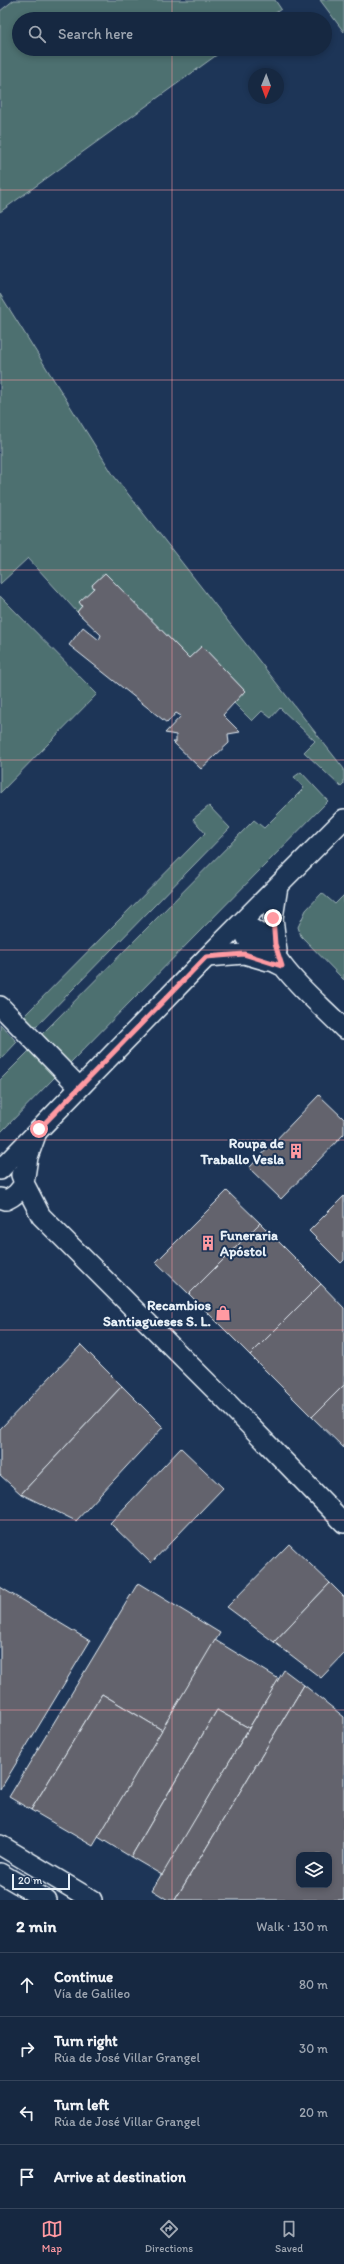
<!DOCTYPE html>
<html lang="en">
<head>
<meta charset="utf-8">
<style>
	body { margin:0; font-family:Itim,sans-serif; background:#1f3048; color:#f1f3f6 }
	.controls { position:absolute; right:12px; bottom:12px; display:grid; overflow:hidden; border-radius:8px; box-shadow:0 2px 6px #0003 }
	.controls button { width:36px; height:36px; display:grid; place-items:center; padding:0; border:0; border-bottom:1px solid #35445a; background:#162841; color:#f1f3f6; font:20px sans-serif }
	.compass { position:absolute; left:248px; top:68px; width:36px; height:36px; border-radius:50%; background:#162841; box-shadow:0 2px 6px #0003; rotate:181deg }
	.scale { position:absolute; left:12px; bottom:10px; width:58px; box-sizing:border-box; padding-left:4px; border:2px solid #e8f1f8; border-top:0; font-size:11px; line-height:14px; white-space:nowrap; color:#e8f1f8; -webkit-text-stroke:3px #1d3557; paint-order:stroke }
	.stop { position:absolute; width:12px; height:12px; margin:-9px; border:3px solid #ff9aa2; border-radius:50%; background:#fff }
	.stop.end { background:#ff9aa2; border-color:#fff; box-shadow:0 1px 4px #0008 }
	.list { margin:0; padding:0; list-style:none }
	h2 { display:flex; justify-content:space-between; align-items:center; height:52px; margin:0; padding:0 16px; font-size:17px }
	h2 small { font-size:13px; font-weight:400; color:#9ea6b1 }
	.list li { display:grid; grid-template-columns:26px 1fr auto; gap:12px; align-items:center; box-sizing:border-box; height:64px; padding:0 16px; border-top:1px solid #35445a }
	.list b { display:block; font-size:15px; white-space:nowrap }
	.list p { margin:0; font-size:13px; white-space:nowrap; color:#9ea6b1 }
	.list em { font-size:13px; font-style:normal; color:#9ea6b1 }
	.icon { flex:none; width:22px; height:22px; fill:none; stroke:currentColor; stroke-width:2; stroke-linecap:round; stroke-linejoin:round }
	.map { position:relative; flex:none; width:344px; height:1900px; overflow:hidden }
	.search { position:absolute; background:#162841; box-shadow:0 2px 6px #0003; left:12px; right:12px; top:12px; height:44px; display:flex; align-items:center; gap:10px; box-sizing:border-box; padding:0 14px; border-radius:22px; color:#9ea6b1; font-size:15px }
	.sheet { height:308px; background:#162841 }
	nav { display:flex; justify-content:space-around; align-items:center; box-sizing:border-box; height:56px; border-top:1px solid #35445a; background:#162841; font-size:11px; color:#9ea6b1 }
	nav a { display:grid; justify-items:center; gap:2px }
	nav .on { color:#ff9aa2 }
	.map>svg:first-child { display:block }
	.green { fill:#4e7070; stroke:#9bb0b4 }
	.building { fill:#63646d; stroke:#e8f1f8; fill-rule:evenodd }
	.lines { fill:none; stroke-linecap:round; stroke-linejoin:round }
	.minor-casing { stroke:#e8f1f8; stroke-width:22 }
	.minor { stroke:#1d3557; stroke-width:19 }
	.route { stroke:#ff9aa2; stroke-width:5 }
	.grid { fill:none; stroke:#ff9aa2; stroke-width:1; stroke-opacity:0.55 }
	.labels { text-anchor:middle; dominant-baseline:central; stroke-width:4; stroke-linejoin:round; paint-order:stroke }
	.poi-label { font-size:14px; font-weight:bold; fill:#e8f1f8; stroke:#1d3557; text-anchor:end }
</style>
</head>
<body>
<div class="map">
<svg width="344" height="1900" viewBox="0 0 344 1900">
	<rect width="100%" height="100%" fill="#1d3557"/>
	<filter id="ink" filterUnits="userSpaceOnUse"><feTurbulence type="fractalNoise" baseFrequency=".025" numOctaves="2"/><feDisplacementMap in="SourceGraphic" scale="8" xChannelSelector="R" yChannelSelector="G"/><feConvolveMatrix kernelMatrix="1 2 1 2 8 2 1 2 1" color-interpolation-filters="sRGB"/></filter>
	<g filter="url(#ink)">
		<g class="green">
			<path d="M14,0H275L281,9L267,19H19V49H225L0,212V11Z"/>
			<path d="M320,0H344V32Z"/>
			<path d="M0,294L114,476L344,769V784L341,787L304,752L315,741L280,708L271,718L262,711L252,721L234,703L245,691L202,646L189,658L105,573L92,585L94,588L80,602L82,606L77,612L28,558L0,584Z"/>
			<path d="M0,596L97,694L0,793Z"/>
			<path d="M301,772L328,801L70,1063L42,1034L254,820L264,828L304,788L294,777Z"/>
			<path d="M209,806L230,828L35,1028L24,1016L205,833L193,819Z"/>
			<path d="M322,893L335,904L344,895V980L301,936L298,927L306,910Z"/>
			<path d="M0,1024L17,1042L0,1060Z"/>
			<path d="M29,1051L55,1077L0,1133V1080Z"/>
		</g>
		<g class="building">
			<path d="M105,573L189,658L202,646L245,691L223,715L240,732L228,734L229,743L201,769L173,742H176V735L165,733L181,716L176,713L167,723L69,645L83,627L99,640L101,635L77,612L82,606L79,602L94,588L92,585Z"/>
			<path d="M319,1095L344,1119V1134L281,1199L249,1168Z"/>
			<path d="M227,1191L260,1223L189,1294L156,1262Z"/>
			<path d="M344,1196V1260L341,1263L309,1231Z"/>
			<path d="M260,1223L321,1284L250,1355L189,1294Z"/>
			<path d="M321,1284L344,1308V1385L312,1417L250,1355Z"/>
			<path d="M81,1345L122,1386L21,1494L0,1475V1429Z"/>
			<path d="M344,1385V1448L312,1417Z"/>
			<path d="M122,1386L163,1427L76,1521L21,1494Z"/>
			<path d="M181,1448L223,1488L151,1563L110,1523Z"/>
			<path d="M289,1544L330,1583L274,1642L227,1607Z"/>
			<path d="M138,1583L220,1633L162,1730L102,1694L31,1810L9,1797Z"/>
			<path d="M330,1583L344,1597V1654L321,1678L274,1642Z"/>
			<path d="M0,1587L90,1641L0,1790Z"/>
			<path d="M215,1640L279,1679L249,1728L217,1710L131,1857L98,1837Z"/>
			<path d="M284,1670L304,1685L175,1900H168L152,1890Z"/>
			<path d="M304,1685L344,1717V1900H175ZM299,1855H329V1885H299Z"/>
			<path d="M102,1694L162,1730L93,1846L31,1810Z"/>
			<path d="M217,1710L249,1728L162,1875L131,1857Z"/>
		</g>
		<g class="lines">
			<defs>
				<g id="minor">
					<path d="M277,951L273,918L278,886"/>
					<path d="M207,957L244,954L268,961"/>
					<path d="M282,966C262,957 247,946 241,924C271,935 266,945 283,966C300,989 324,1008 344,1029"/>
					<path d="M0,1006L79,1087"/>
					<path d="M37,1132L28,1157L24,1183L41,1216L222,1397L344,1523"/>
					<path d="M0,1170L196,968L344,819"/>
					<path d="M0,1198L6,1200C15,1196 19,1192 24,1183L21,1175"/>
					<path d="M0,1845L92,1900"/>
					<path d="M0,1873L46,1900"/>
				</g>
			</defs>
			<use href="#minor" class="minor-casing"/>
			<use href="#minor" class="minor"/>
		</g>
	</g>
	<g class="lines" filter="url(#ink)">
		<path class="route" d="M39,1129L206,957L244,954L282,966L275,944L273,918"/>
	</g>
	<path class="grid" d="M172,0V19M172,49V1900M0,190H344M0,380H344M0,570H344M0,760H344M0,950H344M0,1140H344M0,1330H344M0,1520H344M0,1710H344"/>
	<defs>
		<symbol id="building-bare" viewBox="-9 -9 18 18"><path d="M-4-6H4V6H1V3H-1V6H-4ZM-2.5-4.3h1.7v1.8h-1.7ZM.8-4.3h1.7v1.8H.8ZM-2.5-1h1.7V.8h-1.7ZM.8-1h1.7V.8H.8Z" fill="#ff9aa2" stroke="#1d3557" stroke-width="2.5" paint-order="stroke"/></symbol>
		<symbol id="shop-bare" viewBox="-9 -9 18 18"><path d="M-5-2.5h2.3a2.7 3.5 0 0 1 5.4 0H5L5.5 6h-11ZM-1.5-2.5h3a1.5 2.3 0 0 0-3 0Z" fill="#ff9aa2" stroke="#1d3557" stroke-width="2.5" paint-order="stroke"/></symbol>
	</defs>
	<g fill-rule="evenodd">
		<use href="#building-bare" x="285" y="1140" width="22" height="22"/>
		<use href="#building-bare" x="197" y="1232" width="22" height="22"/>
		<use href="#shop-bare" x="212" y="1302" width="22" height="22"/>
	</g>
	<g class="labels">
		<g class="poi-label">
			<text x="284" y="1143">Roupa de<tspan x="284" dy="16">Traballo Vesla</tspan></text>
			<text x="220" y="1235" text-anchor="start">Funeraria<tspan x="220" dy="16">Apóstol</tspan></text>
			<text x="211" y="1305">Recambios<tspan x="211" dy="16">Santiagueses S. L.</tspan></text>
		</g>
	</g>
</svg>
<div class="controls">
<button><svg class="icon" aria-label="layers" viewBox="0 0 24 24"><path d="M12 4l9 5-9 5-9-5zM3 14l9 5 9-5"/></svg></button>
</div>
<svg class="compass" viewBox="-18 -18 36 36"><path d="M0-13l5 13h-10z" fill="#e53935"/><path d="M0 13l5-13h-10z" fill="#9ea6b1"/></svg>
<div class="scale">20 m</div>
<div class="stop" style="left:39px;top:1129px"></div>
<div class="stop end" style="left:273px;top:918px"></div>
<div class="search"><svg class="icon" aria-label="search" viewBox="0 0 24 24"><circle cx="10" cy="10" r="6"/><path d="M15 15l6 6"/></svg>Search here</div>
</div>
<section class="sheet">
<h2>2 min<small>Walk · 130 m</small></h2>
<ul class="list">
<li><svg class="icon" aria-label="ahead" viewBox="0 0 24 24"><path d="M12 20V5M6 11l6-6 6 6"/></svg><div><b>Continue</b><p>Vía de Galileo</p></div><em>80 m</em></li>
<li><svg class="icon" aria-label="right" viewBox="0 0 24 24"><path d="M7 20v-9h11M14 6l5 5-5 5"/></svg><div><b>Turn right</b><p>Rúa de José Villar Grangel</p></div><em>30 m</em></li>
<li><svg class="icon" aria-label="left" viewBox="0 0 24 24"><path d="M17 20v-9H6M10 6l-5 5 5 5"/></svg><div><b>Turn left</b><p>Rúa de José Villar Grangel</p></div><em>20 m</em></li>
<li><svg class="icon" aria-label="arrive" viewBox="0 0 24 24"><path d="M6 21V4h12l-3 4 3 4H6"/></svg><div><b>Arrive at destination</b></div></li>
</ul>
</section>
<nav>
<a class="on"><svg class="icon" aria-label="map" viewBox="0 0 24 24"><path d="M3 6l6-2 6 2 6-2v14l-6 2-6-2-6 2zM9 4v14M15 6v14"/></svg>Map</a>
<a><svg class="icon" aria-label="directions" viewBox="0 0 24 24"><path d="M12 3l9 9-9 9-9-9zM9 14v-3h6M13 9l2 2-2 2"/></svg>Directions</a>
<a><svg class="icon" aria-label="saved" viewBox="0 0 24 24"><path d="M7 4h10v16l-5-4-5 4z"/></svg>Saved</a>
</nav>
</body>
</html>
